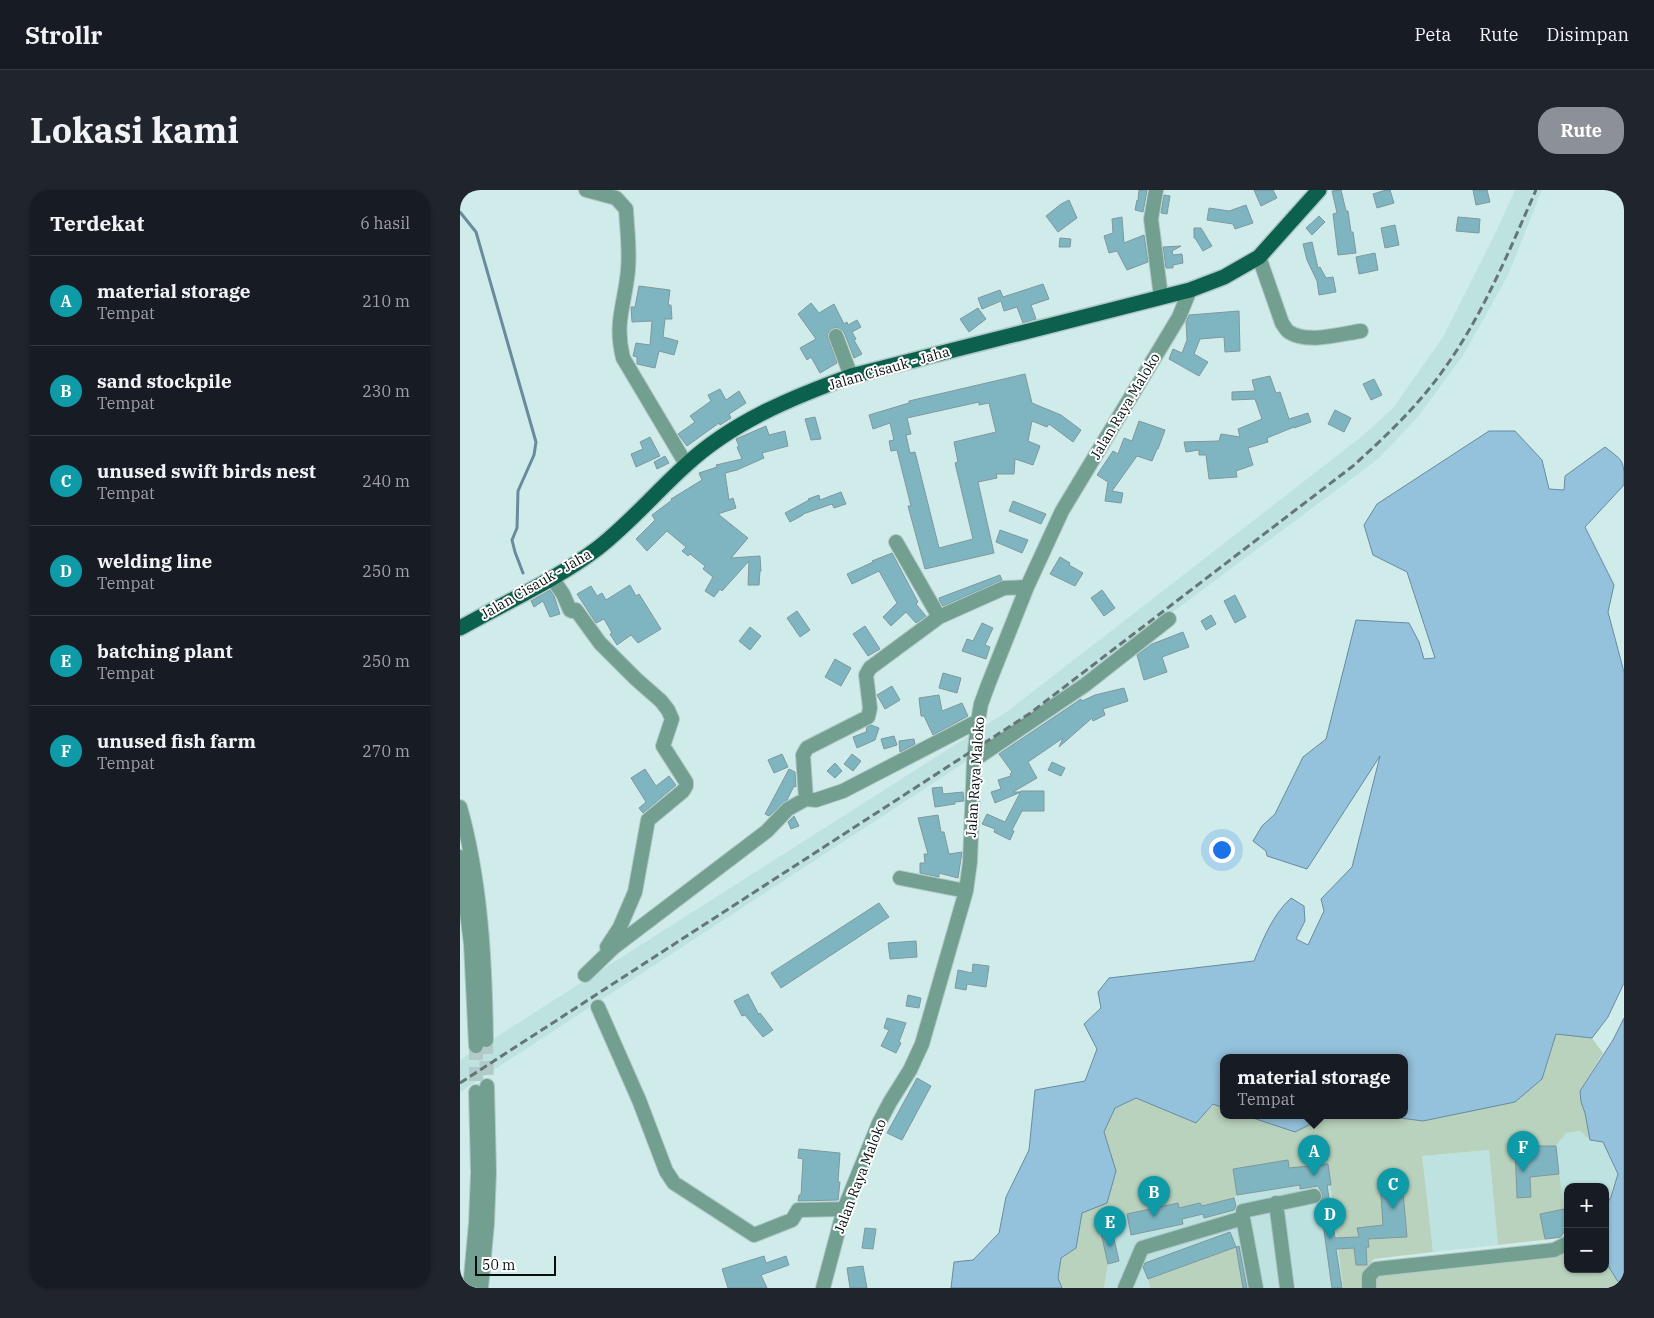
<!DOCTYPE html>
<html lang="id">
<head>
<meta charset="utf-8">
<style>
	body { margin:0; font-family:"IBM Plex Serif",serif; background:#20242c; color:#f1f3f6 }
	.controls { position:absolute; right:15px; bottom:15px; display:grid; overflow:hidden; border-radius:10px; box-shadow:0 1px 4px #0004 }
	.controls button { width:45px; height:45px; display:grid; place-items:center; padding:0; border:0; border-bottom:1px solid #363941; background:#171b24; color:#f1f3f6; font:25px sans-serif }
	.scale { position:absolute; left:15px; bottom:12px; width:81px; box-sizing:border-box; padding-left:5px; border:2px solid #050e0e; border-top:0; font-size:14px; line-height:18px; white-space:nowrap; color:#050e0e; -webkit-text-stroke:4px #fff; paint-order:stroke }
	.you { position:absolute; left:761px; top:659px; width:18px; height:18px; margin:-12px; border:4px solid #fff; border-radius:50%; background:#1a73e8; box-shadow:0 0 0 8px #1a73e833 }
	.badge { display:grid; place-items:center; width:32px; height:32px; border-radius:50%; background:#8c9099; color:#fff; font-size:16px; font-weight:700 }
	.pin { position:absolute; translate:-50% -41px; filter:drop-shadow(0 1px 2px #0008) }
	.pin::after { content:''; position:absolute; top:26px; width:18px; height:15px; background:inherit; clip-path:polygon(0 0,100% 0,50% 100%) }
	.popup { position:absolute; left:760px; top:864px; width:188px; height:65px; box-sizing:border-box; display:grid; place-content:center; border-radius:10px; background:#171b24; filter:drop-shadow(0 1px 4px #0005); font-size:16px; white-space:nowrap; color:#9ea1a6 }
	.popup b { font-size:19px; color:#f1f3f6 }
	.popup::after { content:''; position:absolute; left:50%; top:100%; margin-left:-10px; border:10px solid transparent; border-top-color:#171b24 }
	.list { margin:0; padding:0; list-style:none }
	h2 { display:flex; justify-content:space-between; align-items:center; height:65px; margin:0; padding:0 20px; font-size:21px }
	h2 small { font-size:16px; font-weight:400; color:#9ea1a6 }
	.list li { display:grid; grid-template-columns:32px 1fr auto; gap:15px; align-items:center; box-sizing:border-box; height:90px; padding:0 20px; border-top:1px solid #363941 }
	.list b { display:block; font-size:19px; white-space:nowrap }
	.list p { margin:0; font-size:16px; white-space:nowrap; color:#9ea1a6 }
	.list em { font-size:16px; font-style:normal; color:#9ea1a6 }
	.map { position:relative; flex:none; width:1164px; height:1098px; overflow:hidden; border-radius:20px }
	header { display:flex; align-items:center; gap:30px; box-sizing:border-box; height:70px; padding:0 25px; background:#171b24; border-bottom:1px solid #363941 }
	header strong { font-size:24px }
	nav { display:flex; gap:28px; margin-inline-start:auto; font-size:18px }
	.intro { display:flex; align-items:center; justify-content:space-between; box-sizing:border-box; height:120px; padding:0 30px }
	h1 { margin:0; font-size:35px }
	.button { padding:12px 22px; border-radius:20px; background:#8c9099; color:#fff; font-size:18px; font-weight:700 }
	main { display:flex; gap:30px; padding:0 30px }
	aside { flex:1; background:#171b24; border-radius:20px; box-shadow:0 1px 4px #0004 }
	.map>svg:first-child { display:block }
	.built { fill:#bde2e0 }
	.green { fill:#b8d2bd; fill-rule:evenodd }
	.water { fill:#94c1db; stroke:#698b9e }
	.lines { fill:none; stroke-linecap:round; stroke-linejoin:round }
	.stream { stroke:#698b9e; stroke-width:3 }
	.building { fill:#7eb5c1; stroke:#7f989e; fill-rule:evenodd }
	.minor-tunnel { stroke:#b2cbc9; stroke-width:14; stroke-dasharray:14 7; stroke-linecap:butt }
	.minor-casing { stroke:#b0c8c7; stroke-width:16 }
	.major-casing { stroke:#b0c8c7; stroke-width:18 }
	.minor { stroke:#729f90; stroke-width:14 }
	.major { stroke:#0c614d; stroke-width:15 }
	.rail { stroke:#647675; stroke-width:3; stroke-dasharray:8 4; stroke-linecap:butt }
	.labels { text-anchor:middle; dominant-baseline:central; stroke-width:4; stroke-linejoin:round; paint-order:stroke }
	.street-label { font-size:14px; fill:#050e0e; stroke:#fff }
</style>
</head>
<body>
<header>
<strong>Strollr</strong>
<nav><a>Peta</a><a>Rute</a><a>Disimpan</a></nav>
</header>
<div class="intro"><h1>Lokasi kami</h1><a class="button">Rute</a></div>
<main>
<aside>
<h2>Terdekat<small>6 hasil</small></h2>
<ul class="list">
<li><span class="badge" style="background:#0f9aa8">A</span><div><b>material storage</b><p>Tempat</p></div><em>210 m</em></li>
<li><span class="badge" style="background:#0f9aa8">B</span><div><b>sand stockpile</b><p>Tempat</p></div><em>230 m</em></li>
<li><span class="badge" style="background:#0f9aa8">C</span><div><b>unused swift birds nest</b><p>Tempat</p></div><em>240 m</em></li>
<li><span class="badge" style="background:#0f9aa8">D</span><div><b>welding line</b><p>Tempat</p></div><em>250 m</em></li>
<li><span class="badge" style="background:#0f9aa8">E</span><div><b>batching plant</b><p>Tempat</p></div><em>250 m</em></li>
<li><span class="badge" style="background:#0f9aa8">F</span><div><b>unused fish farm</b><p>Tempat</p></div><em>270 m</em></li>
</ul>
</aside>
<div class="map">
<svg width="1164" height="1098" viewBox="0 0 1164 1098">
	<rect width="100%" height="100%" fill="#d0ecea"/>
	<path class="built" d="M1055,0H1082L1048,85L1004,164L957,228L918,269L556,539L0,902V870L548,521L901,247L933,218L983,147L1035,44Z
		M1120,941L1130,950L1143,952L1159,984L1151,1007L1145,1017V997H1108V1039L1106,1038L1096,956L1106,943Z
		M1029,960L1038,1055L973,1062L961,966Z
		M868,974L883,1098H783L776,1058L688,1089L689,1098H644L648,1074L641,1043L652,1040L667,1024L718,1013L720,1018L740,1013L741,1015L773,979L837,977Z"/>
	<path class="green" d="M1096,844L1132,848L1143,863L1120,901L1121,912L1125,923L1130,950L1120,941L1106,943L1096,956L1106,1038L1100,1048L1038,1055L1029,960L962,966L973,1062L914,1069L902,1083L903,1098H883L868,974L838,977V983L773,979L777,1005L774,1008L742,1016L740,1013L719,1018L718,1013L667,1024L652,1040L641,1043L648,1074L644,1098H602L598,1088L601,1068L616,1058L622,1022L656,981L644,942L655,918L676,908L736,933L754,914L764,918V925H784L835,942L869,925H918L963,931L1082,889ZM1069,956L1071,1007L1057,1008L1055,958Z
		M776,1057L783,1098H690L688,1089Z
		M1108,1059V1079H1145V1071L1162,1098H914L917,1083Z"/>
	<path class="water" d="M1029,241H1055L1082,270L1089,299L1104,300L1105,286L1145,257C1164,272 1164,269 1164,295L1125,337L1154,395L1148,422L1164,482V793L1148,827L1132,848L1096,844L1082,889L1055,912L963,931L918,925H944V867H764V918L753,914L736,933L676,908L655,918L644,942L656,981L647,1013L622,1023L616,1058L601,1068L598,1088L602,1098H491L494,1072L513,1070L539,1043L546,1007L569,960L575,900L625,891L637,859L624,834L641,818L638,802L649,788L794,771C804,747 812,726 831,708L844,716L845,731L836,749L848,755L864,721L861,709L892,677L920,566L847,679L807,666L806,661L793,651L802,636L815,624L843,567L866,549L896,430L949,433L959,452L964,469L975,468L947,382L913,365L904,335L917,314Z
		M1164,828V1098H1162L1145,1071V1017L1151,1007L1158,984L1143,952L1130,950L1125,923L1121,912L1120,901L1153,850Z
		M784,925H869L835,942Z"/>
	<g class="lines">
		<path class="stream" d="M0,22L16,42L76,252L74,265L58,301L57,338L52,350L55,362L63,383"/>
	</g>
	<path class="building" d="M679,0H687L683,22L675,20L677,10L678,11Z
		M794,0H813L817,8L801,16Z
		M881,0L886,21H888L891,42H893L896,63L878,65L873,24L877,23L872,1Z
		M926,0H930L934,13L917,18L913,4Z
		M1013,0H1027L1030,12L1016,15Z
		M704,5L710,6L707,24L701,23Z
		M609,10L617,28L598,42L586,26L601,14Z
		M786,15L793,33L775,39L773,34L747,30L749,18L769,21Z
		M859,26L865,32L852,45L846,38Z
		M662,27L664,53L684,45L688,72L667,80L657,61L649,63L644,46L653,43L652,29Z
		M998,27L1020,29L1019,43L996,41Z
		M935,35L939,55L925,58L921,38Z
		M734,38H741L752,56L743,61L735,48H734Z
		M600,48L611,49L610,57H599Z
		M852,52L858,78L860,77L866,88L873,87L876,102L859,105L857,91L847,70L843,54Z
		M721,56L712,61L713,65L722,64L723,73L713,75V78H706L703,57Z
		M915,63L918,80L899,84L896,67Z
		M583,94L589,109L571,115L576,129L563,133L557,117L544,121L541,111L522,119L518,108L540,100L543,107Z
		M179,96L210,100L208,115H211L212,129H205L203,147L218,151L214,165L199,161L195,178L177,174V167L173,166L176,153L190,155L192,131L172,132L171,117H175Z
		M351,113L359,123L374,114L384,134L387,132L388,135L397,130L401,137L392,142L396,149L394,150L402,164L394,168L384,142L378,138H373L370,140L367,145L377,173L360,183L351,167L347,170L340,158L356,149L338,124Z
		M518,118L526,129L509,142L500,129Z
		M779,121L780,161L765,162L764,147L740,149L734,164L748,172L739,186L709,169L713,159L722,163L727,150L726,132L729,125Z
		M565,184L572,213L601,225L621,240L613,252L589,234L587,237L572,231L568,251L580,256L573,275L555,269L554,284H536L537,288L518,292L534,363L465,379L448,316H451L437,260L431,261L429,251L434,250L430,233L413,239L409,225L449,213V211ZM519,212V215L529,213L536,242L494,252L498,272L495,273L513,349L479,358L455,262L450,263L446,245L451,244L447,228Z
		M810,186L816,203L820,202L829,229L848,223L851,232L834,238V237L807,248L808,252L788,258L793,275L776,281L777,287L749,289L746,265H739V260L726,262L724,252L759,251L761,244L780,247L778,239L802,229L795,209L772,210V202L795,201L792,190Z
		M914,189L922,205L911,210L903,194Z
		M260,199L266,210L279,201L286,213L269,224L271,228L260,235L259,233L227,256L218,244L235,232L230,226L251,211L248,205Z
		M875,220L891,228L884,242L868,234Z
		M355,227L361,249L351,250L345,229Z
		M679,231L705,240L698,259H697L692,271L677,266L652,301L663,303L661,313L645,311L648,292L637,285L653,261L658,264L664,248L672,251Z
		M306,236L309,245L325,241L328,256L302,263L304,268L277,280L265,283L269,310L273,308L276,318L258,324L288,348L271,368L300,366L301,381H300L299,395H288L289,371L262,401L260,399L254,407L245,401L253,387L243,379L245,376L230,364L228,366L222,361L226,357L207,341L187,361L176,349L195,330L192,325L212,310L211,309L242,290L239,283L257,277L256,275L282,269L277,257L279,256L276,249Z
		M190,247L200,266L176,277L171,264L183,259L180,252Z
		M205,266L209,273L197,279L194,272Z
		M381,302L386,314L374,318L372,314L343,324V325L330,332L325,323L349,310L348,309L359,305L360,310Z
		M553,311L586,324L581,334L549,321Z
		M540,340L568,350L562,363L536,352Z
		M432,363L458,412L456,414L466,426L456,433L446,422L431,436L423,427L437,413L419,381L392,394L387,384L413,372L412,371Z
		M600,367L610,373L609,375L623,383L615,396L590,384Z
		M540,385L542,390L483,416L480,412L479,408Z
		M170,395L176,406L179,404L201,439L178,453L171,445L157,455L150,444L152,443L144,429L136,433L117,404L131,396L137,406L142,403L146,410Z
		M90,400L94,406L100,424L90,427L83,411L74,417L71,411Z
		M642,400L655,418L644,426L631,408Z
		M775,405L786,427L775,433L764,411Z
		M337,421L350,440L340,447L327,428Z
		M751,425L756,434L746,440L741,431Z
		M522,433L533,438L525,455L530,457L526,469L502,461L507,449L513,451Z
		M405,436L420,459L408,466L393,444Z
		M290,437L301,446L290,460L279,451Z
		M723,442L729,457L702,467L707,482L684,490L677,465L692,454Z
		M375,469L391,478L381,496L365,487Z
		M483,483L501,488L497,503L479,498Z
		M432,496L440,510L425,519L417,505Z
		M664,498L668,511L643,519L645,525L633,531L632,528L599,557L603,548L568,572L577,588L553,602H561L535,613L531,602L541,599L538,590L551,586L550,584L552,582L539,564L621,509L622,511L635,505Z
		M479,505L482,521L502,513L508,526L473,545L464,526H461L459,508Z
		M411,535L419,538L415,550L397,558L393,547L406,542L407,537Z
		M434,546L437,555L424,559L421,549Z
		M454,549L455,554L440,562L439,551Z
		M322,564L328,577L314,583L308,570Z
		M392,564L401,571L393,581L384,574Z
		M592,572L605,578L601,586L588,580Z
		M375,573L382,581L375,588L367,581Z
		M185,579L196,596L209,586L216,595L183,623L179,618L186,612L171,588Z
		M329,579L335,582L336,597L334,596L327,610L309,626L305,624Z
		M482,597L483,604L503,602L504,611L495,612V614L475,617L472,598Z
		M561,601H584V621H562L552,640L554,641L550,650L534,642L535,639L522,634L527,624L545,632Z
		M478,625L481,642H484L489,664L502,662L498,688L479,683V687L460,683V673H465L464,664H468L458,628Z
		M334,626L339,636L331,639L328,632Z
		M419,713L429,727L321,798L311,783Z
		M456,751L457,767L430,769L428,753Z
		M513,774L529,776L526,797L507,794L506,800L495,798L498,780L512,783Z
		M288,804L299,825L300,823L313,840L303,847L285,825L282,826L274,811Z
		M448,805L461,808L459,818L446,816Z
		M427,828L446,833L439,852L441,853L436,863L421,856L429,840L424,838Z
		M457,888L471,896L442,950L427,943Z
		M1069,956H1096L1099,984L1070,987L1071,1007L1057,1008L1055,958Z
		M339,959L380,963L378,992H380L378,1010L338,1011L339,1005H341L343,969L338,968Z
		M828,970L829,978L868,974L871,995H867L875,1048L899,1047L897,1038L923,1035L920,991L942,990L947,1047L908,1049L909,1057H906L907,1075H896L894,1058L876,1059L882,1098H872L860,1012L863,1005L858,996L840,999V995L777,1005L773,979Z
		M774,1008L776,1016L774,1020L744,1028L743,1024L722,1029L723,1034L671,1045L667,1024L718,1013L719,1018L740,1013L742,1016Z
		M1104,1019L1106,1038L1101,1047L1085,1049L1080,1024Z
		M405,1038L416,1039L413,1059L402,1058Z
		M652,1040L659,1071L648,1074L641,1043Z
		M770,1042L776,1057L688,1089L683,1077L685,1073Z
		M779,1056L787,1098H783L776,1057Z
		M304,1066L306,1073L326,1066L329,1075L301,1085L307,1098H268L262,1079Z
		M403,1076L407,1098H390L387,1078Z"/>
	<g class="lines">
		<path class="minor-tunnel" d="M26,850L27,896
			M16,856V902"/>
		<defs>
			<path id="minor" d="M126,0L156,8L166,19C167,39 170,60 168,80C165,114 154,132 163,168L226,274
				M696,0L691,29L701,107
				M799,67L822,133C824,136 826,140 829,142C847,154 881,144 901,141
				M376,146L391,186
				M436,352L479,427
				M92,388L103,404L110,420L112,421L116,420L140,453L176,489L201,511L208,520L212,529L203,556L226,592V596L223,601L188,630L175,702L160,737L147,757
				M514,570L625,495L709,429
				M346,609L343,565L347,558L408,527L410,518L406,485L410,478L479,427L544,398L567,397
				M0,617C21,692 25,772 26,850
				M0,667L11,754L16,856
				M440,688L506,701
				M125,785L153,758L307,641L328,619L346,609L356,610L383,601L518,531
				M138,817L179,910L206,981L214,993L294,1045L332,1030L338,1020L384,1019
				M816,1013L827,1098
				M783,1028L796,1098
				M10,1098L16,1033L18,982L16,902
				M21,1098L27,1034L29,982L27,896
				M363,1098L384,1019L419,933L430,912L450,880L462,854L506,701L510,672L514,570L518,531L521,514L528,495L567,397L602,321L719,127L730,100
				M665,1098L682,1058L783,1028V1021L854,1006
				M909,1098V1086L916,1079L1094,1060L1108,1053"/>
			<path id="major" d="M0,438C46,412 96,390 138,358C170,333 196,302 226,275C272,232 333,207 391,186L730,100L764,87L799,67L859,0"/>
		</defs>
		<use href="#minor" class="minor-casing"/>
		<use href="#major" class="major-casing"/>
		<use href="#minor" class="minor"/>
		<use href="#major" class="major"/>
		<path class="rail" d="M0,893L569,524L893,276C926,246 958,216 984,179C1023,125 1049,61 1076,0"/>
	</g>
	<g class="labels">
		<g class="street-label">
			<text transform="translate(429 178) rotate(-16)">Jalan Cisauk - Jaha</text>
			<text transform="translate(665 216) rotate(-59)">Jalan Raya Maloko</text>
			<text transform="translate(76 394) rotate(-30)">Jalan Cisauk - Jaha</text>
			<text transform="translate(515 587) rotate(-86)">Jalan Raya Maloko</text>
			<text transform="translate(400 986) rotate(-69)">Jalan Raya Maloko</text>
		</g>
	</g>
</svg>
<div class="controls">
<button>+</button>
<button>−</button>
</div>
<div class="scale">50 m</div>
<div class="you"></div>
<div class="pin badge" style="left:854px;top:986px;background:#0f9aa8">A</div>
<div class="popup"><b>material storage</b>Tempat</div>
<div class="pin badge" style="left:694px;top:1027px;background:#0f9aa8">B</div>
<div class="pin badge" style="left:933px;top:1019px;background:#0f9aa8">C</div>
<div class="pin badge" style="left:870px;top:1049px;background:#0f9aa8">D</div>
<div class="pin badge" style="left:650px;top:1057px;background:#0f9aa8">E</div>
<div class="pin badge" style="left:1063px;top:982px;background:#0f9aa8">F</div>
</div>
</main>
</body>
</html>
